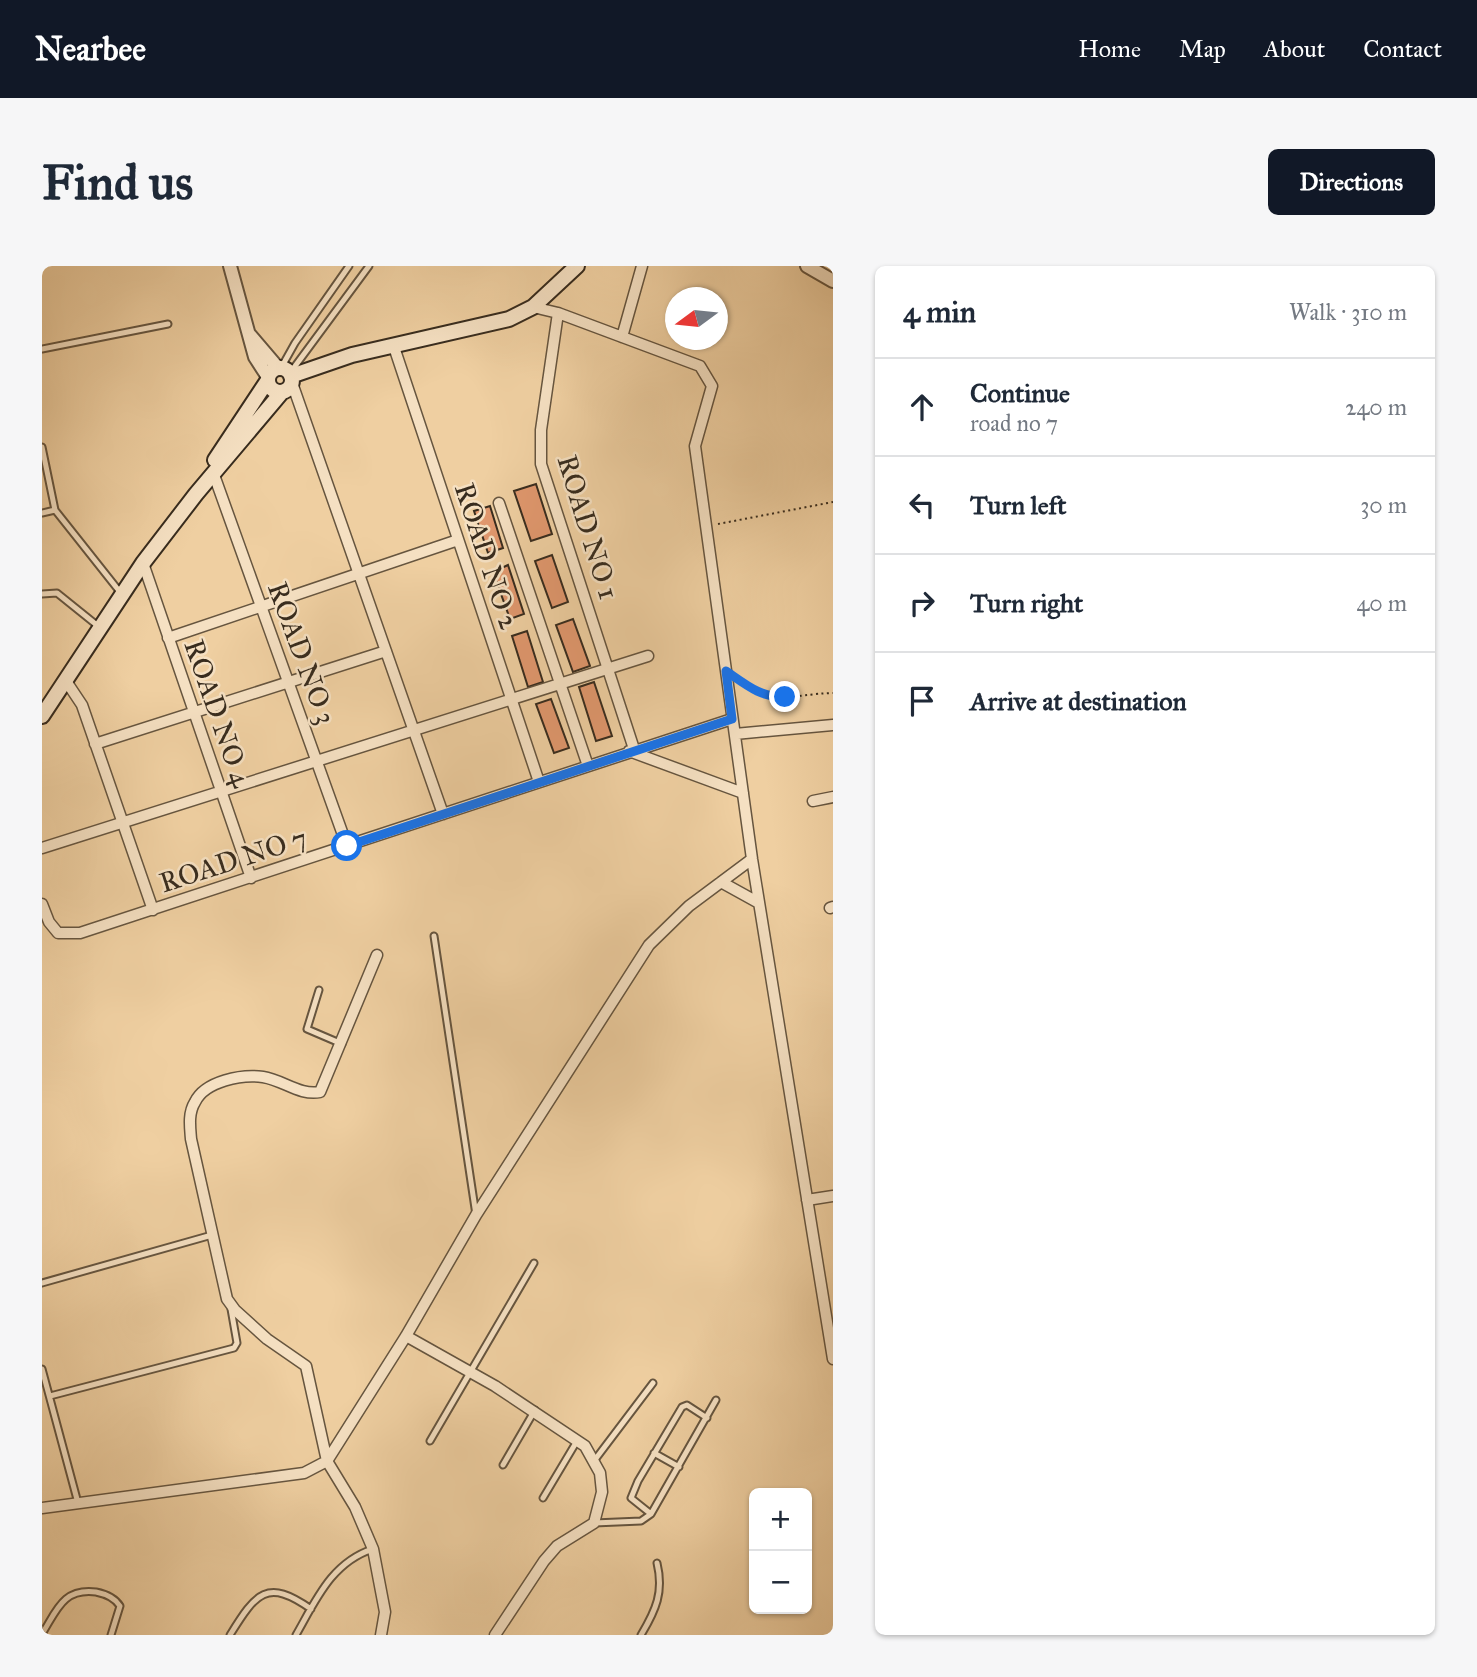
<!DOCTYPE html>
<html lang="en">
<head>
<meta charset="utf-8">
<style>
	body { margin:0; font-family:"IM FELL Great Primer",serif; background:#f6f6f7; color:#1f2937 }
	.controls { position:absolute; right:21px; bottom:21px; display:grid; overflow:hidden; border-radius:10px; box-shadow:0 2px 5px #0004 }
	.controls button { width:63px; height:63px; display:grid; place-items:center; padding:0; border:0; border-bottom:2px solid #e0e1e3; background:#fff; color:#1f2937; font:35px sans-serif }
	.compass { position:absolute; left:623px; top:21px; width:63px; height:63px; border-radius:50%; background:#fff; box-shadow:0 2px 5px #0004; rotate:255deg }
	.stop { position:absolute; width:21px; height:21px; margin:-16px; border:5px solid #1a73e8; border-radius:50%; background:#fff }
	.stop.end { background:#1a73e8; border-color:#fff; box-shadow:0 2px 7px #0008 }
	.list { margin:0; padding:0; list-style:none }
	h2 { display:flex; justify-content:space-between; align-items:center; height:91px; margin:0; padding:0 28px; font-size:30px }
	h2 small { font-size:23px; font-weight:400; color:#747a83 }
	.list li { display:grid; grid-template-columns:46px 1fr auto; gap:21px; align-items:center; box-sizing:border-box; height:98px; padding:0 28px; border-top:2px solid #e0e1e3 }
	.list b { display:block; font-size:26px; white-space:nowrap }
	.list p { margin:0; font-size:23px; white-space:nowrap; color:#747a83 }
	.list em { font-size:23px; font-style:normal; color:#747a83 }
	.icon { flex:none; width:38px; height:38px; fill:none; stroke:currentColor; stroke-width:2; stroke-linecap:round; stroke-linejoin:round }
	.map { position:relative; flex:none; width:791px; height:1369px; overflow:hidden; border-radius:10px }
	header { display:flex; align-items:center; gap:42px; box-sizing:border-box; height:98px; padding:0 35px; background:#111827; color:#fff }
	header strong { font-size:33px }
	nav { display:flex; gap:38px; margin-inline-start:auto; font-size:24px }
	.intro { display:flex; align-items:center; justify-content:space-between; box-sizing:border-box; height:168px; padding:0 42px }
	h1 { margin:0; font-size:49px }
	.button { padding:18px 32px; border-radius:10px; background:#111827; color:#fff; font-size:24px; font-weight:700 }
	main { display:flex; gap:42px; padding:0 42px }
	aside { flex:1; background:#fff; border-radius:10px; box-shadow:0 2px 5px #0004 }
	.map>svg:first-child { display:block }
	.building { fill:#e1986e; stroke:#382c1e; stroke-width:2 }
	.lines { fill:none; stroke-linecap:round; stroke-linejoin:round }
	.service-casing { stroke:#66553f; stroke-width:9 }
	.minor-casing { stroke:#66553f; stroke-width:13 }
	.tertiary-casing { stroke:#66553f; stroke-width:16 }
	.secondary-casing { stroke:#382c1e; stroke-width:18 }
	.path { stroke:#382c1e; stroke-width:2; stroke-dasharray:2 3.5; stroke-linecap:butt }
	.service { stroke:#f5e0c2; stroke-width:5 }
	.minor { stroke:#f5e0c2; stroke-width:10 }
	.tertiary { stroke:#f5e0c2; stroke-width:12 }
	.secondary { stroke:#f5e0c2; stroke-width:14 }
	.route { stroke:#1a73e8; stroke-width:9 }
	.labels { text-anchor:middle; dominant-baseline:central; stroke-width:5; stroke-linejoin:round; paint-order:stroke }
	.street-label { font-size:28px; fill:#382c1e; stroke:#f5e0c2 }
</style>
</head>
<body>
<header>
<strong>Nearbee</strong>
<nav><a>Home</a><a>Map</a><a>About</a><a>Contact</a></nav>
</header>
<div class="intro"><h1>Find us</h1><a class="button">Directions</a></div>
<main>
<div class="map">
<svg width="791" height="1369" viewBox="0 0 791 1369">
	<rect width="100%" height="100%" fill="#efcfa1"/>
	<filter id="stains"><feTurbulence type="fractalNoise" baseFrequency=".00286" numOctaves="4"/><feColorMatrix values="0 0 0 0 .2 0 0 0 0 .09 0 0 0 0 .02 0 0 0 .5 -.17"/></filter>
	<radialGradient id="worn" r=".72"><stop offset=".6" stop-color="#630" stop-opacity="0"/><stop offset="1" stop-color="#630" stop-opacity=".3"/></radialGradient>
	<path class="building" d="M494,218L510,268L489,275L472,225Z
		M448,240L461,282L446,287L432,245Z
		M510,289L526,336L510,342L493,295Z
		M466,299L482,348L468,353L451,306Z
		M531,353L548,400L531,406L514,359Z
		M485,365L501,416L486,421L470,370Z
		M552,416L570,470L554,475L537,421Z
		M509,433L527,482L512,487L494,438Z"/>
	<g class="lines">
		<defs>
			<path id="service" d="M0,83L126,58
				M239,102L253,77L307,0
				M248,107L327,0
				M0,181L13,244L78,326
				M0,247L13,244
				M0,328L15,327L56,360
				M392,670L434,949
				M277,724L265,763L300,778
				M0,1017L170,969
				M0,1103L36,1237
				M8,1130L192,1082L195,1077L189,1043
				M388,1175L492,997
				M612,1187L637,1201
				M552,1195L611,1117
				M461,1199L493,1144
				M501,1232L535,1175
				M609,1248L589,1232L596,1215L640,1141L645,1139L665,1152
				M552,1257L599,1255L609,1248L674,1134
				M0,1368C15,1344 21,1322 54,1326C64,1328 73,1332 78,1340L69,1369
				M188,1369C214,1327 225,1312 269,1343
				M254,1369C274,1334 290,1296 331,1283
				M599,1369C614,1344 622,1326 615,1297"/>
			<path id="minor" d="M491,41L516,47L658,100L670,120L653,180L710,593L791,1093
				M516,47L499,164V198L592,483
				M580,71L600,0
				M351,78L497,516
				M250,117L401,548
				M172,209L305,580
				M457,237L546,500
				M101,297L209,612
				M126,372L416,274
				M24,415L40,439L111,644
				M693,468L791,459
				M53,478L344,385
				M587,485L701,527
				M771,535L791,531
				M0,582L606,390
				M679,616L717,637
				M0,638L7,656L16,667H38L690,453
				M788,642L791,641
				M335,689L278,826C258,830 241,814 221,811C200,808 163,815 153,836C146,847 148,861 149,873L185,1033L193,1044L225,1073L264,1100L285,1195L313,1241L331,1283L343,1346L339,1369
				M765,934L791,930
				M364,1070L453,1120L543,1180L558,1207L560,1226L552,1257L515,1280L502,1295L453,1369
				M0,1242L262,1207L285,1195L364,1070L434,949L607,679L647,640L710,593"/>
			<path id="tertiary" d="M188,0L213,91L226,111
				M765,0L791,15
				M207,68L236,102"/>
			<path id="secondary" d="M226 114a12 12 0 1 1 24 0a12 12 0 1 1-24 0Z
				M249,110L310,89L467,53L491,41L535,0
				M173,194L226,114
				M0,450L101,297L154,228L240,126"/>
		</defs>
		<use href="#service" class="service-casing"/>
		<use href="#minor" class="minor-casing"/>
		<use href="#tertiary" class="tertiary-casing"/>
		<use href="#secondary" class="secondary-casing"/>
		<path class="path" d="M676,258L791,236
			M696,413C734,441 749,428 791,427"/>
		<use href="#service" class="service"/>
		<use href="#minor" class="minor"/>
		<use href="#tertiary" class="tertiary"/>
		<use href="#secondary" class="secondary"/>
	</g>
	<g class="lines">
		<path class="route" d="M305,580L690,453L684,405C703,418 719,432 743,431"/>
	</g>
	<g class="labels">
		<g class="street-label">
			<text transform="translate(546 261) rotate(73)">ROAD NO 1</text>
			<text transform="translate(445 290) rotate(72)">ROAD NO 2</text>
			<text transform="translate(260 387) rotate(70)">ROAD NO 3</text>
			<text transform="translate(176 447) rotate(71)">ROAD NO 4</text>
			<text transform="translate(191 594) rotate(-18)">ROAD NO 7</text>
		</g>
	</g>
	<rect width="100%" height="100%" filter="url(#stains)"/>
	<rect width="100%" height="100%" fill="url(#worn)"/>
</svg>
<div class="controls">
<button>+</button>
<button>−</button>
</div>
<svg class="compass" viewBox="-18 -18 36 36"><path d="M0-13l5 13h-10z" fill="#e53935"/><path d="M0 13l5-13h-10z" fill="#747a83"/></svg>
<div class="stop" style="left:305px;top:580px"></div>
<div class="stop end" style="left:743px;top:431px"></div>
</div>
<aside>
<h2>4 min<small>Walk · 310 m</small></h2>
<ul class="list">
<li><svg class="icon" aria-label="ahead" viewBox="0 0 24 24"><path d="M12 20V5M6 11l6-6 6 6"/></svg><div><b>Continue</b><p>road no 7</p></div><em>240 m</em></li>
<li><svg class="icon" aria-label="left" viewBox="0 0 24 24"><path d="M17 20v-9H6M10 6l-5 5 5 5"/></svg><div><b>Turn left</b></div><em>30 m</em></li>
<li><svg class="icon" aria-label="right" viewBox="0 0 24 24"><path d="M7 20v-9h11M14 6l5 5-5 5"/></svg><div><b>Turn right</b></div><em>40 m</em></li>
<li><svg class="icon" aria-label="arrive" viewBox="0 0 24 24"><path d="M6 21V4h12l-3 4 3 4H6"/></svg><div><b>Arrive at destination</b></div></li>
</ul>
</aside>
</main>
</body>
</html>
